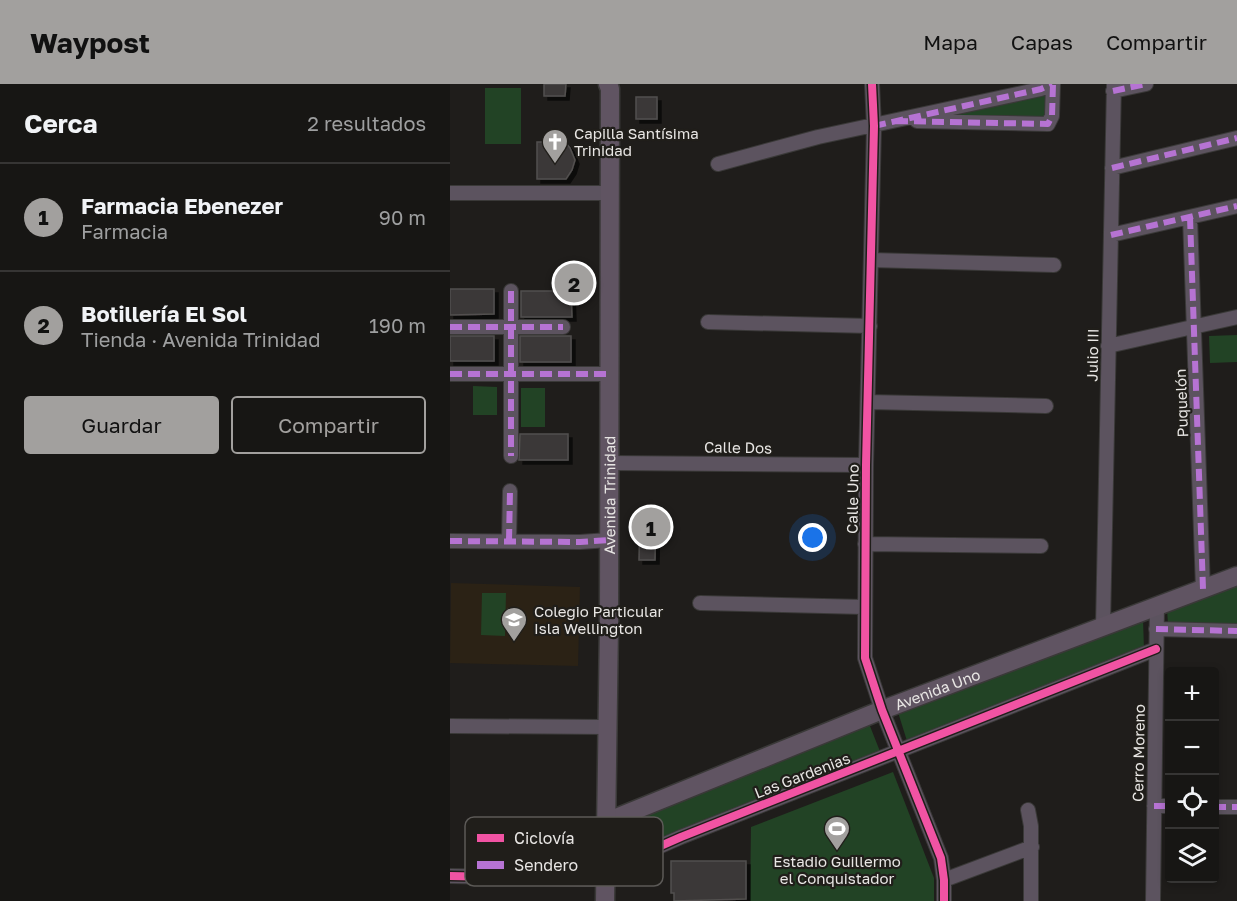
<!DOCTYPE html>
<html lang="es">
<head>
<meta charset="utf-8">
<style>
	body { margin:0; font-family:"Golos Text",sans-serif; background:#242322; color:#f1f3f6 }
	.controls { position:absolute; right:18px; bottom:18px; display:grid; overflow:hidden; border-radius:6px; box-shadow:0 3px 9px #0003 }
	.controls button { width:54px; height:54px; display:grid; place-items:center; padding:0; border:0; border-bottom:2px solid #363534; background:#171614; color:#f1f3f6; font:30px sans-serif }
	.you { position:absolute; left:363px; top:454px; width:21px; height:21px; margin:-15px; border:4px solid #fff; border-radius:50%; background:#1a73e8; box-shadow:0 0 0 9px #1a73e833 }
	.badge { display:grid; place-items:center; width:39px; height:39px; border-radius:50%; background:#a2a09e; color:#111; font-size:20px; font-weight:700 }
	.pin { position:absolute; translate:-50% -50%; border:3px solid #fff; box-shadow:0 2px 6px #0006 }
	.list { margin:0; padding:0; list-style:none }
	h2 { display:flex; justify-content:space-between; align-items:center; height:78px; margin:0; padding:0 24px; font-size:26px }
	h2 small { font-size:20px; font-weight:400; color:#9e9fa0 }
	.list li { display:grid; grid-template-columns:39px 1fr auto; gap:18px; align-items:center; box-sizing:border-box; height:108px; padding:0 24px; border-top:2px solid #363534 }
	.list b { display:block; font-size:22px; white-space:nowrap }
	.list p { margin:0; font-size:20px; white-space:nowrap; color:#9e9fa0 }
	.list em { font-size:20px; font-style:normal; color:#9e9fa0 }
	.actions { display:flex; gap:12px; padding:18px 24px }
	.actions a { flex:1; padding:14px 0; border:2px solid #a2a09e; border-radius:6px; text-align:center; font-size:21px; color:#a2a09e }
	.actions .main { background:#a2a09e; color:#111 }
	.icon { flex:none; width:33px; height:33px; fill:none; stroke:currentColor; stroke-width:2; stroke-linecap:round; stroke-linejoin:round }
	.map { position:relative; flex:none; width:787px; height:817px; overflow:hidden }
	header { display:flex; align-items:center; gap:36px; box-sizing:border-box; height:84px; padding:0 30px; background:#a2a09e; color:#111 }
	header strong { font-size:28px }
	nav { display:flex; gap:33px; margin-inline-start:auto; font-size:21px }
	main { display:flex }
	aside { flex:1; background:#171614 }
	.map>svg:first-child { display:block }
	.industrial { fill:#2b2215 }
	.green { fill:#224325 }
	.building { fill:#3b3938; stroke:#52504f; stroke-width:1.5; filter:url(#shadow) }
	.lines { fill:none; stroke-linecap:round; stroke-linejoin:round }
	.street-casing { stroke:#3a3938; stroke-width:16 }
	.secondary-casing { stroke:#3a3938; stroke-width:21 }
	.street { stroke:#5c535f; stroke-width:14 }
	.secondary { stroke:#605462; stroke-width:18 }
	.quiet { stroke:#b673d3; stroke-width:6; stroke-dasharray:12 6; stroke-linecap:butt }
	.cycleway-casing { stroke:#201e1a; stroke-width:11 }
	.cycleway { stroke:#f153a3; stroke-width:8 }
	.labels { text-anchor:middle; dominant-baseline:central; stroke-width:4.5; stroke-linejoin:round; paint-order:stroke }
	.poi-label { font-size:15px; fill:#e8e6e4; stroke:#201e1a; text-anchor:start }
	.street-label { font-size:15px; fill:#e8e6e4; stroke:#201e1a }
	.key { fill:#201e1a; stroke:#5c5a57; stroke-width:1.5 }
	.key-label { font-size:16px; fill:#e8e6e4 }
</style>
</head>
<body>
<header>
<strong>Waypost</strong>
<nav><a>Mapa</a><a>Capas</a><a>Compartir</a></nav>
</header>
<main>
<aside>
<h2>Cerca<small>2 resultados</small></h2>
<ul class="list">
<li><span class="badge">1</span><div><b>Farmacia Ebenezer</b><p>Farmacia</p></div><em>90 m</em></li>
<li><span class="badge">2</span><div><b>Botillería El Sol</b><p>Tienda · Avenida Trinidad</p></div><em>190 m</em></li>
</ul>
<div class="actions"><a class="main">Guardar</a><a>Compartir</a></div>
</aside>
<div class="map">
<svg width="787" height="817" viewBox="0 0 787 817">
	<defs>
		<filter id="shadow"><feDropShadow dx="4" dy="4" stdDeviation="0" flood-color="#0009"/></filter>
	</defs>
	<rect width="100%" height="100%" fill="#1f1d1b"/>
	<path class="industrial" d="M1,499L130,503L128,582L0,579Z"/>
	<path class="green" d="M35,4H71V60H35Z
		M597,9L594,37L505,36L504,29Z
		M787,251V278L760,279L759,252Z
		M23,302L47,303V331H23Z
		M71,304H95V343H71Z
		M787,501V541L718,540L717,525Z
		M32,509H56L55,552L31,551Z
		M693,535L694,565L457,657L447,625Z
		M418,637L431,670L169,770V739Z
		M443,688L484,794V817H300L301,743Z"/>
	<path class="building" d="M94,0H116L115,12H94Z
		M186,13H207V35H186Z
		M87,58H115L120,64L125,76L122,86L116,95H87Z
		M0,205H44V230L0,231Z
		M71,207H121L122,233H71Z
		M0,252H44V277H0Z
		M70,252H121V278H70Z
		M70,350H118V376H69Z
		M190,429H206L205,476H189Z
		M221,777H296V815L224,817V809H221Z"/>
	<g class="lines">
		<defs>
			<path id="street" d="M422,0L424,42L416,381L415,574L432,626L491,774L494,796V817
				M663,7L696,0
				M467,37L598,40L602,32L603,0
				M268,80L368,53L591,5L602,0
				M662,84L787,54
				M0,109H159
				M740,133L753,505
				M661,151L787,122
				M421,176L604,181
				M61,207V372
				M258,238L420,242
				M0,243H113
				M658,262L787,233
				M0,290H160
				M418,318L596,322
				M159,379L416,381
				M0,457L130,458L159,456
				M59,457L60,407
				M415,460L591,462
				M250,519L414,523
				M653,543L664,0
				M706,545L787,547
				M0,642L157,643
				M704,722H720
				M764,723H787
				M578,726L581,742V817
				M0,792L142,795L155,792L190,771L231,753L706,565
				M494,796L582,763
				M703,817L707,522"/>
			<g id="secondary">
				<path id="s1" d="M156,738L432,626L787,492"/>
				<path id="s2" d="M155,817L159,541L160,5L158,0"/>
			</g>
		</defs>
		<use href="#street" class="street-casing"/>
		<use href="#secondary" class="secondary-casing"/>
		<use href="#street" class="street"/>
		<use href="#secondary" class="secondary"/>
		<path class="quiet" d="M663,7L696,0
			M446,37L598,40L602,32L603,0
			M424,42L591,5L602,0
			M662,84L787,54
			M740,133L753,505
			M661,151L787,122
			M61,207V372
			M0,243H113
			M0,290H160
			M0,457L130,458L159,456
			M59,457L60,407
			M706,545L787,547
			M704,722H720
			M764,723H787"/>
		<defs>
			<path id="cycleway" d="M422,0L424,42L416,381L415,574L432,626L491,774L494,796V817
				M0,792L142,795L155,792L190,771L231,753L706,565"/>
		</defs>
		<use href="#cycleway" class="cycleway-casing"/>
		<use href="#cycleway" class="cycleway"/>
	</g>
	<defs>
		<symbol id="church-pin" viewBox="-11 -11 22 30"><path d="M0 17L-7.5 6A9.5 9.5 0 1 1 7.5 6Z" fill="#a2a09e" stroke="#201e1a"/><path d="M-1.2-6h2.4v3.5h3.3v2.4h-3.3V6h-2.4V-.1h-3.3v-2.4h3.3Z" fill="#fff"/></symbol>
		<symbol id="school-pin" viewBox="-11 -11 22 30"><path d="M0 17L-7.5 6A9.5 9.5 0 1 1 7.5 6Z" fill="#a2a09e" stroke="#201e1a"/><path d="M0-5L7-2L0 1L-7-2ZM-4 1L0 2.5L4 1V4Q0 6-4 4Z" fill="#fff"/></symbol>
		<symbol id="stadium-pin" viewBox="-11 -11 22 30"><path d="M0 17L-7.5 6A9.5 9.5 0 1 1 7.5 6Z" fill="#a2a09e" stroke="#201e1a"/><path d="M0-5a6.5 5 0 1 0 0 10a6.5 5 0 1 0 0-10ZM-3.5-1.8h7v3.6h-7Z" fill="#fff"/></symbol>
	</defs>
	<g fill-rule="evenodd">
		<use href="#church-pin" x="90" y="43" width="30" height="40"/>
		<use href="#school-pin" x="49" y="521" width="30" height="40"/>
		<use href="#stadium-pin" x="372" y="730" width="30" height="40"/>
	</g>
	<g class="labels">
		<g class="poi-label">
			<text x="124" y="49">Capilla Santísima<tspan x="124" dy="17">Trinidad</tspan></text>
			<text x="84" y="527">Colegio Particular<tspan x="84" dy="17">Isla Wellington</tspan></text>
			<text x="387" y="777" text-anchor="middle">Estadio Guillermo<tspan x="387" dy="17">el Conquistador</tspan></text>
		</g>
		<g class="street-label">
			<text transform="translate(642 271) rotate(-89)">Julio III</text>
			<text transform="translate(731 319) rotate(-92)">Puquelón</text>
			<text transform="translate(288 363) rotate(1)">Calle Dos</text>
			<text stroke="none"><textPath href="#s2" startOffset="406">Avenida Trinidad</textPath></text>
			<text transform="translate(402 415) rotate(-89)">Calle Uno</text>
			<text stroke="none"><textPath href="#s1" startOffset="357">Avenida Uno</textPath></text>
			<text transform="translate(688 669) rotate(-89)">Cerro Moreno</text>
			<text transform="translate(352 691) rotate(-21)">Las Gardenias</text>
		</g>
	</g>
	<rect x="15" y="733" width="198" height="69" rx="9" class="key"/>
	<rect x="27" y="750" width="27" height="8" fill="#f153a3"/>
	<rect x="27" y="777" width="27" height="8" fill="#b673d3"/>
	<g class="key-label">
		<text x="64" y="760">Ciclovía</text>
		<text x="64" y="787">Sendero</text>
	</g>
</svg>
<div class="controls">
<button>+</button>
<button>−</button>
<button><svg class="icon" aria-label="locate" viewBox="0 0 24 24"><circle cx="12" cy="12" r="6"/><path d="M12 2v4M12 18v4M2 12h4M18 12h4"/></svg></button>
<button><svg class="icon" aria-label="layers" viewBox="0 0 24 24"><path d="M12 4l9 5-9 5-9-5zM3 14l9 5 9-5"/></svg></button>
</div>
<div class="you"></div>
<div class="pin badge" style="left:201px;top:443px">1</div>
<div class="pin badge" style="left:124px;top:199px">2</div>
</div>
</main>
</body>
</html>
